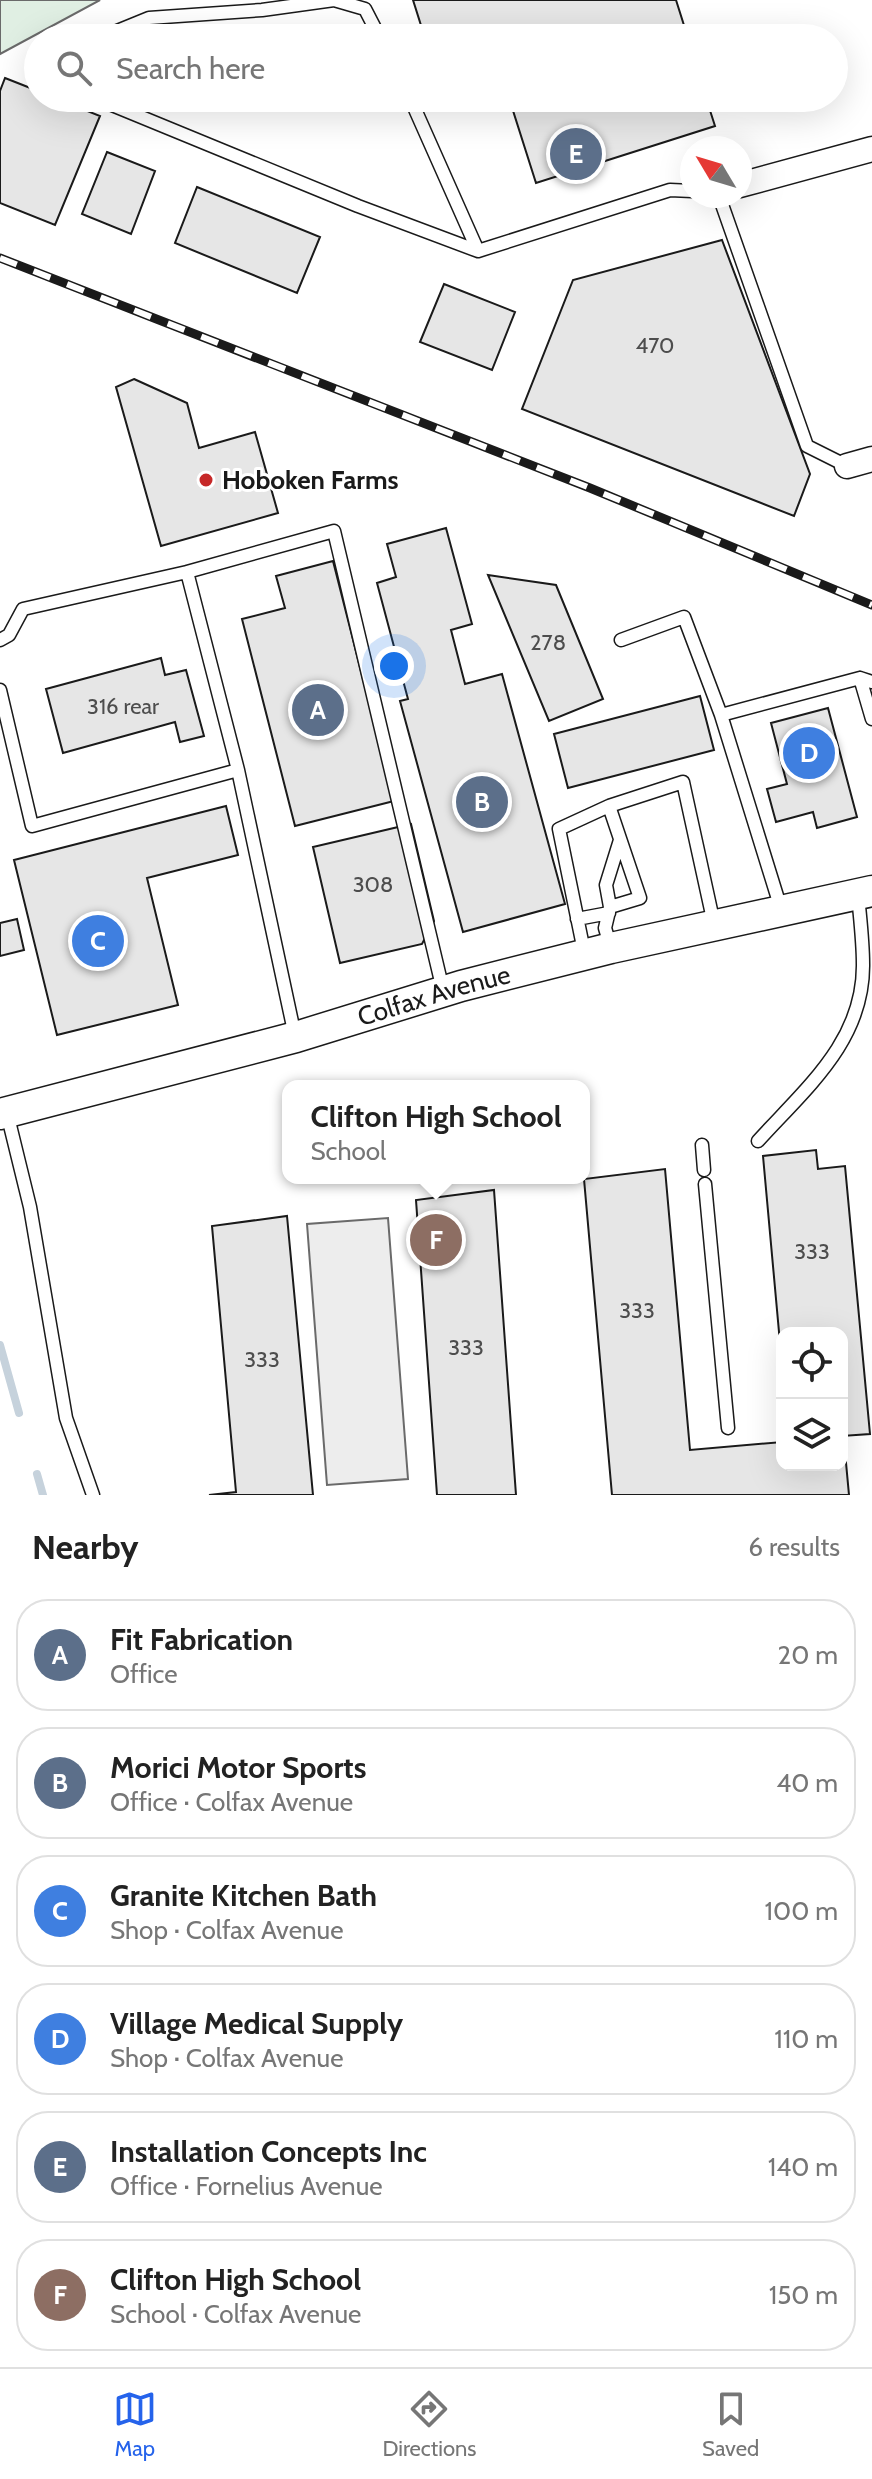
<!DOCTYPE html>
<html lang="en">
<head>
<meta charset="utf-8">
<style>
	body { margin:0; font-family:Cabin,sans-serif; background:#f6f6f6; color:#222 }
	.controls { position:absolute; right:24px; bottom:24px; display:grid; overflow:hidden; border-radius:16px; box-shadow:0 8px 32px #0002 }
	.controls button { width:72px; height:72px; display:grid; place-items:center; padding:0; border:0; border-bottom:2px solid #e0e0e0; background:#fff; color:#222; font:40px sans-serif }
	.compass { position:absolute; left:680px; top:136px; width:72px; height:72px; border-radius:50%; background:#fff; box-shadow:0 8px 32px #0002; rotate:308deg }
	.you { position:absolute; left:394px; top:666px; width:28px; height:28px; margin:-20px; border:6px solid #fff; border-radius:50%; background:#1a73e8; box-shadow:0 0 0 12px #1a73e833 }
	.badge { display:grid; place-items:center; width:52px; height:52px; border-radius:50%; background:#2563eb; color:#fff; font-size:26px; font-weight:700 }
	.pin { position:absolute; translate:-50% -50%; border:4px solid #fff; box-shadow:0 2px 8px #0006 }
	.popup { position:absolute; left:282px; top:1080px; width:308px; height:104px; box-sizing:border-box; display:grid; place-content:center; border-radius:16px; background:#fff; filter:drop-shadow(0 2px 6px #0005); font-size:26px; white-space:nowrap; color:#767676 }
	.popup b { font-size:30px; color:#222 }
	.popup::after { content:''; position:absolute; left:50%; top:100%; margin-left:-16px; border:16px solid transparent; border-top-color:#fff }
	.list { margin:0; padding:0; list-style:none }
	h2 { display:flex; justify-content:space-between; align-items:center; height:104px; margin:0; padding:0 32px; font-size:34px }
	h2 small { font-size:26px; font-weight:400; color:#767676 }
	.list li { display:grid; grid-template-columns:52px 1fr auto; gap:24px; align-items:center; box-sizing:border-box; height:112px; margin:0 16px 16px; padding:0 16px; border:2px solid #e0e0e0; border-radius:32px }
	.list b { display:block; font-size:30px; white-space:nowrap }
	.list p { margin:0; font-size:26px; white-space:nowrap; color:#767676 }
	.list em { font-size:26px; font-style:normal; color:#767676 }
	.icon { flex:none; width:44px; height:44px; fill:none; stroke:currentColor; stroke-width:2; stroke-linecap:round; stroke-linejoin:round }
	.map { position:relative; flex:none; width:872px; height:1495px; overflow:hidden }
	.search { position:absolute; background:#fff; box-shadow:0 8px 32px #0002; left:24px; right:24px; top:24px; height:88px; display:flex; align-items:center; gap:20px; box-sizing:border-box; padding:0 28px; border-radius:44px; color:#767676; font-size:30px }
	.sheet { height:872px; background:#fff }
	nav { display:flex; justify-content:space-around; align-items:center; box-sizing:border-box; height:112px; border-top:2px solid #e0e0e0; background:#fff; font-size:22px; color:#767676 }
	nav a { display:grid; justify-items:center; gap:4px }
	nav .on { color:#2563eb }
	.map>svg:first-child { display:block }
	.green { fill:#e0efe3; stroke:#6a6a6a; stroke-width:2 }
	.parking { fill:#ededed; stroke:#6a6a6a; stroke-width:2 }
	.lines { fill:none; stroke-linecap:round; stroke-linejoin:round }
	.stream { stroke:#c6d2dc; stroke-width:8 }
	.building { fill:#e6e6e6; stroke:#1a1a1a; stroke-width:2 }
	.service-casing { stroke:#1a1a1a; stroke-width:15 }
	.minor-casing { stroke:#1a1a1a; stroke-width:27 }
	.tertiary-casing { stroke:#1a1a1a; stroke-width:33 }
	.service { stroke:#fff; stroke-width:12 }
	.minor { stroke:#fff; stroke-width:24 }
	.tertiary { stroke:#fff; stroke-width:30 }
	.rail-casing { stroke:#1a1a1a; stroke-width:9 }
	.rail { stroke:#fff; stroke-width:6; stroke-dasharray:18; stroke-linecap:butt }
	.poi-dot { fill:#c62828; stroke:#fff; stroke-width:3 }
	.labels { text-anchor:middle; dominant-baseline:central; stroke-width:6; stroke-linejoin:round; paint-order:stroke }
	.number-label { font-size:22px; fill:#4d4d4d }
	.poi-label { font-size:26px; font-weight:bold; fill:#1a1a1a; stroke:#fff; text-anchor:start }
	.street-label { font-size:26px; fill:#1a1a1a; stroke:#fff }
</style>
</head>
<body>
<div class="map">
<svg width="872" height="1495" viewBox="0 0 872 1495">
	<rect width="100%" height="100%" fill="#fff"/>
	<path class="green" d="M0,0H100L0,54Z"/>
	<path class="parking" d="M388,1218L408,1479L327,1485L307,1224Z"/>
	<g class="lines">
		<path class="stream" d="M0,1345L19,1413
			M37,1474L43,1495"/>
	</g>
	<path class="building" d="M413,0H676L688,38H425Z
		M5,78L38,91V98H55L100,116L55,225L0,203V91Z
		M509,98H706L715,126L536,183Z
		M107,152L155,171L131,234L82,214Z
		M197,187L320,237L297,293L175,243Z
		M722,240L810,474L794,516L522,409L573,280Z
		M444,284L515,312L492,370L420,342Z
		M134,379L187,403L199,448L255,432L278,513L161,546L116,387Z
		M446,528L472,624L451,630L465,684L502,674L565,904L463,932L400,701L408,699L377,583L396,577L387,544Z
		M333,561L394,801L295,826L242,619L285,608L276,576Z
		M488,575L556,585L603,699L549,721Z
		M161,658L165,675L186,670L204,736L180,742L175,722L63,753L46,689Z
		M700,696L714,750L568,788L554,734Z
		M828,708L857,817L817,828L813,812L776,822L767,789L787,784L771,723Z
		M226,806L238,855L147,878L178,1005L57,1035L14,860Z
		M411,824L434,921L422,944L340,963L313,847Z
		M17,919L24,950L0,956V923Z
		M816,1150L818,1169L845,1166L870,1434L842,1436V1333H782V1365L763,1156Z
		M665,1169L690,1450L782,1442V1465H842V1452H845L849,1495H612L584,1179Z
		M494,1190L516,1495H437L416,1200Z
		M287,1216L313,1495H209L236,1492L212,1226Z"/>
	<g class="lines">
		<defs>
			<path id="service" d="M100,38L149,18L262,10L334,0L365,9L380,38
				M95,98L358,206L478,251L670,190L692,191
				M410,98L478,251
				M719,196L807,446L847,466
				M187,572L334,531L443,990
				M0,640L9,635L23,609L187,572L238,770L295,1036
				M621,640L684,617L721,715
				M872,682L860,678L872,719
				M0,690L32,826L238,770
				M610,907L640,898L609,806L683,782L714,924
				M782,912L721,715L860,678
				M577,919L609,913
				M611,948L605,928L610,907L606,885L620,840
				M585,956L559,829L609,806
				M7,1113L30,1207L66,1418L93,1495
				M758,1141C806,1088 864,1041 863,964C863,941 860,918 858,895
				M702,1145L704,1170
				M705,1184L728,1428"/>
			<path id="minor" d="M740,185L872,149
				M847,466L872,459"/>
			<g id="tertiary">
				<path id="s1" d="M0,1114L296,1037L461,986L611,948L872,891"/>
			</g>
		</defs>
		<use href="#service" class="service-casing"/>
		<use href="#minor" class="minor-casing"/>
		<use href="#tertiary" class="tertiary-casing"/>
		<use href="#service" class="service"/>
		<use href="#minor" class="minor"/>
		<use href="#tertiary" class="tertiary"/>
		<defs>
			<path id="rail" d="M0,258L590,488L872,605"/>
		</defs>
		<use href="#rail" class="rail-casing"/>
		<use href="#rail" class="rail"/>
	</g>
	<circle class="poi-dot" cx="206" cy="480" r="8"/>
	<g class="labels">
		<g class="number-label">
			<text x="655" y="345">470</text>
			<text x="548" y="642">278</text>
			<text x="123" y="706">316 rear</text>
			<text x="373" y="884">308</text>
			<text x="812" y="1251">333</text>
			<text x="637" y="1310">333</text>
			<text x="466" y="1347">333</text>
			<text x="262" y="1359">333</text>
		</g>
		<g class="poi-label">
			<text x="222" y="480">Hoboken Farms</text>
		</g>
		<g class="street-label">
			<text stroke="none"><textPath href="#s1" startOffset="450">Colfax Avenue</textPath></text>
		</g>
	</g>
</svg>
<div class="controls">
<button><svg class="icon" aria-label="locate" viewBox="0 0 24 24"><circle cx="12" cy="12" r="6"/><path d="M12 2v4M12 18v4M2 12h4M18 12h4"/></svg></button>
<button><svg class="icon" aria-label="layers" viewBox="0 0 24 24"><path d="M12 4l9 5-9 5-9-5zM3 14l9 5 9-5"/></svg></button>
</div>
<svg class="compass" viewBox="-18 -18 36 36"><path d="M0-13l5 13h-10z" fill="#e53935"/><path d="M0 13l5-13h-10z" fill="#767676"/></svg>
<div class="you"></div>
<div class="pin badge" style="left:318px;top:710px;background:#5c6f8a">A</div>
<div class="pin badge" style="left:482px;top:802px;background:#5c6f8a">B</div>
<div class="pin badge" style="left:98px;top:941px;background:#3f7fe0">C</div>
<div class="pin badge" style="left:809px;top:753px;background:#3f7fe0">D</div>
<div class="pin badge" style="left:576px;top:154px;background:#5c6f8a">E</div>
<div class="pin badge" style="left:436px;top:1240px;background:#8d6e63">F</div>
<div class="popup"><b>Clifton High School</b>School</div>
<div class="search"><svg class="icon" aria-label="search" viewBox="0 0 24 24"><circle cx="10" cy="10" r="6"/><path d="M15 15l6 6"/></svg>Search here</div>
</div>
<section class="sheet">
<h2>Nearby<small>6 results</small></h2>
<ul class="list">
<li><span class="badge" style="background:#5c6f8a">A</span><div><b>Fit Fabrication</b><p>Office</p></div><em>20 m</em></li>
<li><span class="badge" style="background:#5c6f8a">B</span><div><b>Morici Motor Sports</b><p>Office · Colfax Avenue</p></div><em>40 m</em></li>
<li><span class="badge" style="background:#3f7fe0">C</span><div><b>Granite Kitchen Bath</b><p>Shop · Colfax Avenue</p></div><em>100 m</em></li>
<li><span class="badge" style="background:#3f7fe0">D</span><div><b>Village Medical Supply</b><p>Shop · Colfax Avenue</p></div><em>110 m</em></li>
<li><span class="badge" style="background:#5c6f8a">E</span><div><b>Installation Concepts Inc</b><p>Office · Fornelius Avenue</p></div><em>140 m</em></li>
<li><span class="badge" style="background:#8d6e63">F</span><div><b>Clifton High School</b><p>School · Colfax Avenue</p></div><em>150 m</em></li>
</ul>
</section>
<nav>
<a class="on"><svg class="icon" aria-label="map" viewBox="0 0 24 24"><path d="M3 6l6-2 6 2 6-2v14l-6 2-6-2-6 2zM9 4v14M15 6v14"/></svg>Map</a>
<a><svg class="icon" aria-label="directions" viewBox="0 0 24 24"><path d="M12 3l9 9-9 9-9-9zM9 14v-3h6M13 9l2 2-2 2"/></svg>Directions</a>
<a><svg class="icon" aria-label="saved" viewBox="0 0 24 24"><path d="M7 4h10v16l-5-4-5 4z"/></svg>Saved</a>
</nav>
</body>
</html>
